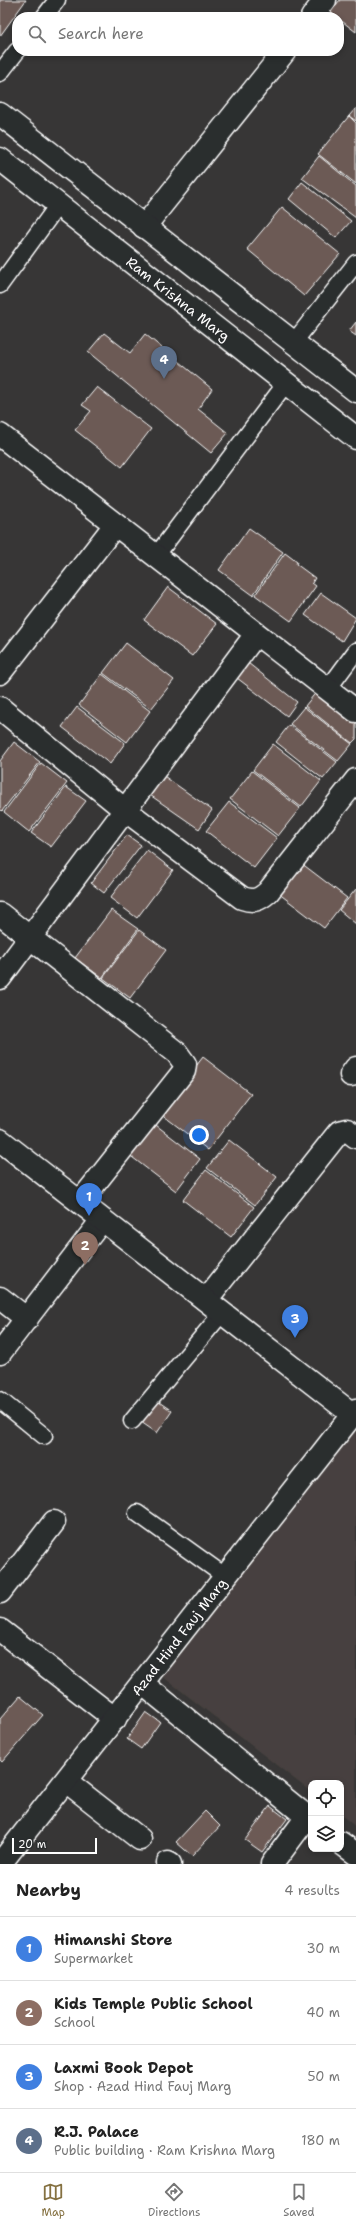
<!DOCTYPE html>
<html lang="en">
<head>
<meta charset="utf-8">
<style>
	body { margin:0; font-family:"Shantell Sans",sans-serif; background:#f2f2f2; color:#222 }
	.controls { position:absolute; right:12px; bottom:12px; display:grid; overflow:hidden; border-radius:8px; box-shadow:0 2px 6px #0003 }
	.controls button { width:36px; height:36px; display:grid; place-items:center; padding:0; border:0; border-bottom:1px solid #e0e0e0; background:#fff; color:#222; font:20px sans-serif }
	.scale { position:absolute; left:12px; bottom:10px; width:85px; box-sizing:border-box; padding-left:4px; border:2px solid #fff; border-top:0; font-size:11px; line-height:14px; white-space:nowrap; color:#fff; -webkit-text-stroke:3px #2a2d2e; paint-order:stroke }
	.you { position:absolute; left:199px; top:1135px; width:14px; height:14px; margin:-10px; border:3px solid #fff; border-radius:50%; background:#1a73e8; box-shadow:0 0 0 6px #1a73e833 }
	.badge { display:grid; place-items:center; width:26px; height:26px; border-radius:50%; background:#857141; color:#fff; font-size:13px; font-weight:700 }
	.pin { position:absolute; translate:-50% -33px; filter:drop-shadow(0 1px 2px #0008) }
	.pin::after { content:''; position:absolute; top:21px; width:14px; height:12px; background:inherit; clip-path:polygon(0 0,100% 0,50% 100%) }
	.list { margin:0; padding:0; list-style:none }
	h2 { display:flex; justify-content:space-between; align-items:center; height:52px; margin:0; padding:0 16px; font-size:17px }
	h2 small { font-size:13px; font-weight:400; color:#767676 }
	.list li { display:grid; grid-template-columns:26px 1fr auto; gap:12px; align-items:center; box-sizing:border-box; height:64px; padding:0 16px; border-top:1px solid #e0e0e0 }
	.list b { display:block; font-size:15px; white-space:nowrap }
	.list p { margin:0; font-size:13px; white-space:nowrap; color:#767676 }
	.list em { font-size:13px; font-style:normal; color:#767676 }
	.icon { flex:none; width:22px; height:22px; fill:none; stroke:currentColor; stroke-width:2; stroke-linecap:round; stroke-linejoin:round }
	.map { position:relative; flex:none; width:356px; height:1864px; overflow:hidden }
	.search { position:absolute; background:#fff; box-shadow:0 2px 6px #0003; left:12px; right:12px; top:12px; height:44px; display:flex; align-items:center; gap:10px; box-sizing:border-box; padding:0 14px; border-radius:16px; color:#767676; font-size:15px }
	.sheet { height:308px; background:#fff }
	nav { display:flex; justify-content:space-around; align-items:center; box-sizing:border-box; height:56px; border-top:1px solid #e0e0e0; background:#fff; font-size:11px; color:#767676 }
	nav a { display:grid; justify-items:center; gap:2px }
	nav .on { color:#857141 }
	.map>svg:first-child { display:block }
	.built { fill:#47413f }
	.building { fill:#6c5a55; stroke:#fff }
	.lines { fill:none; stroke-linecap:round; stroke-linejoin:round }
	.lane-casing { stroke:#fff; stroke-width:19 }
	.street-casing { stroke:#fff; stroke-width:25 }
	.secondary-casing { stroke:#fff; stroke-width:25 }
	.lane { stroke:#2a2d2e; stroke-width:16 }
	.street { stroke:#2a2d2e; stroke-width:22 }
	.secondary { stroke:#2a2d2e; stroke-width:22 }
	.labels { text-anchor:middle; dominant-baseline:central; stroke-width:4; stroke-linejoin:round; paint-order:stroke }
	.street-label { font-size:14px; fill:#fff; stroke:#2a2d2e }
</style>
</head>
<body>
<div class="map">
<svg width="356" height="1864" viewBox="0 0 356 1864">
	<rect width="100%" height="100%" fill="#373636"/>
	<filter id="ink" filterUnits="userSpaceOnUse"><feTurbulence type="fractalNoise" baseFrequency=".025" numOctaves="2"/><feDisplacementMap in="SourceGraphic" scale="8" xChannelSelector="R" yChannelSelector="G"/><feConvolveMatrix kernelMatrix="1 2 1 2 8 2 1 2 1" color-interpolation-filters="sRGB"/></filter>
	<g filter="url(#ink)">
		<path class="built" d="M356,1428V1827L341,1815V1783H311V1792L162,1676Z"/>
		<path class="building" d="M0,0H26L0,36Z
			M340,0H356V32L330,12Z
			M356,108V121L349,116Z
			M349,116L356,123V184L318,154Z
			M319,156L356,186V218L302,178Z
			M302,182L351,221L336,238L289,199Z
			M282,207L340,254L304,296L247,249Z
			M356,322V336L349,331Z
			M104,333L130,353L145,334L212,389L198,409L228,433L211,453L88,352Z
			M97,387L151,429L122,467L75,430L91,411L82,405Z
			M249,528L283,552L253,595L219,570Z
			M285,553L297,562L296,564L315,578L312,583L316,586L291,621L255,595Z
			M168,587L217,624L192,656L144,620Z
			M321,593L356,618L342,641L305,615Z
			M126,643L174,680L151,709L103,673Z
			M248,663L297,702L287,716L237,678Z
			M102,674L150,711L127,742L79,705Z
			M317,691L356,721V739L352,743L305,706Z
			M77,707L125,743L110,764L62,727Z
			M304,707L352,744L338,761L290,724Z
			M289,725L337,762L323,779L276,742Z
			M14,742L40,762L2,811L0,809V761Z
			M273,744L321,781L301,807L253,770Z
			M41,763L67,783L29,832L4,812Z
			M252,771L300,808L278,836L230,799Z
			M161,774L212,810L199,829L147,793Z
			M66,787L86,801L51,847L31,833Z
			M229,802L277,838L254,868L206,831Z
			M127,835L141,845L104,893L91,883Z
			M147,850L173,870L137,918L110,898Z
			M301,863L347,898L324,928L278,893Z
			M356,889V924L339,910Z
			M111,910L138,929L102,978L75,958Z
			M139,930L166,950L130,998L103,978Z
			M203,1057L251,1094L208,1150L160,1113Z
			M152,1122L200,1159L176,1191L128,1154Z
			M229,1140L277,1177L255,1205L207,1168Z
			M206,1170L254,1207L231,1237L183,1200Z
			M156,1400L172,1411L157,1433L141,1422Z
			M20,1696L43,1715L2,1762L0,1760V1719Z
			M146,1712L160,1722L141,1749L127,1739Z
			M270,1806L287,1819L262,1852L245,1840Z
			M205,1811L220,1826L192,1856L176,1842Z"/>
		<g class="lines">
			<defs>
				<path id="lane" d="M44,17L57,0
					M0,73L17,51
					M0,285L58,205
					M294,342L356,263
					M156,556L286,383
					M328,689L356,651
					M0,1400L44,1436
					M132,1421L222,1313
					M137,1513L226,1577"/>
				<path id="street" d="M312,17L325,0
					M144,227L285,51
					M0,435L356,711
					M0,673L115,525
					M0,708L125,810L242,898C254,902 259,900 268,892L356,780
					M0,914L177,1053L185,1064L184,1071L80,1202
					M0,978L256,634
					M351,1075L356,1068
					M0,1298L27,1319
					M206,1300L335,1137L339,1132L347,1130L356,1137
					M0,1353L102,1220
					M0,1592L54,1522
					M0,1630L115,1719
					M143,1684L311,1820
					M66,1781L140,1839
					M341,1843L356,1854
					M168,1863L170,1864
					M272,1864L307,1817"/>
				<path id="secondary" d="M0,114L356,391
					M0,159L356,438
					M0,1140L352,1414
					M0,1864L356,1410"/>
			</defs>
			<use href="#lane" class="lane-casing"/>
			<use href="#street" class="street-casing"/>
			<use href="#secondary" class="secondary-casing"/>
			<use href="#lane" class="lane"/>
			<use href="#street" class="street"/>
			<use href="#secondary" class="secondary"/>
		</g>
	</g>
	<g class="labels">
		<g class="street-label">
			<text transform="translate(178 299) rotate(38)">Ram Krishna Marg</text>
			<text transform="translate(179 1637) rotate(-52)">Azad Hind Fauj Marg</text>
		</g>
	</g>
</svg>
<div class="controls">
<button><svg class="icon" aria-label="locate" viewBox="0 0 24 24"><circle cx="12" cy="12" r="6"/><path d="M12 2v4M12 18v4M2 12h4M18 12h4"/></svg></button>
<button><svg class="icon" aria-label="layers" viewBox="0 0 24 24"><path d="M12 4l9 5-9 5-9-5zM3 14l9 5 9-5"/></svg></button>
</div>
<div class="scale">20 m</div>
<div class="you"></div>
<div class="pin badge" style="left:89px;top:1216px;background:#3f7fe0">1</div>
<div class="pin badge" style="left:85px;top:1265px;background:#8d6e63">2</div>
<div class="pin badge" style="left:295px;top:1338px;background:#3f7fe0">3</div>
<div class="pin badge" style="left:164px;top:379px;background:#5c6f8a">4</div>
<div class="search"><svg class="icon" aria-label="search" viewBox="0 0 24 24"><circle cx="10" cy="10" r="6"/><path d="M15 15l6 6"/></svg>Search here</div>
</div>
<section class="sheet">
<h2>Nearby<small>4 results</small></h2>
<ul class="list">
<li><span class="badge" style="background:#3f7fe0">1</span><div><b>Himanshi Store</b><p>Supermarket</p></div><em>30 m</em></li>
<li><span class="badge" style="background:#8d6e63">2</span><div><b>Kids Temple Public School</b><p>School</p></div><em>40 m</em></li>
<li><span class="badge" style="background:#3f7fe0">3</span><div><b>Laxmi Book Depot</b><p>Shop · Azad Hind Fauj Marg</p></div><em>50 m</em></li>
<li><span class="badge" style="background:#5c6f8a">4</span><div><b>R.J. Palace</b><p>Public building · Ram Krishna Marg</p></div><em>180 m</em></li>
</ul>
</section>
<nav>
<a class="on"><svg class="icon" aria-label="map" viewBox="0 0 24 24"><path d="M3 6l6-2 6 2 6-2v14l-6 2-6-2-6 2zM9 4v14M15 6v14"/></svg>Map</a>
<a><svg class="icon" aria-label="directions" viewBox="0 0 24 24"><path d="M12 3l9 9-9 9-9-9zM9 14v-3h6M13 9l2 2-2 2"/></svg>Directions</a>
<a><svg class="icon" aria-label="saved" viewBox="0 0 24 24"><path d="M7 4h10v16l-5-4-5 4z"/></svg>Saved</a>
</nav>
</body>
</html>
